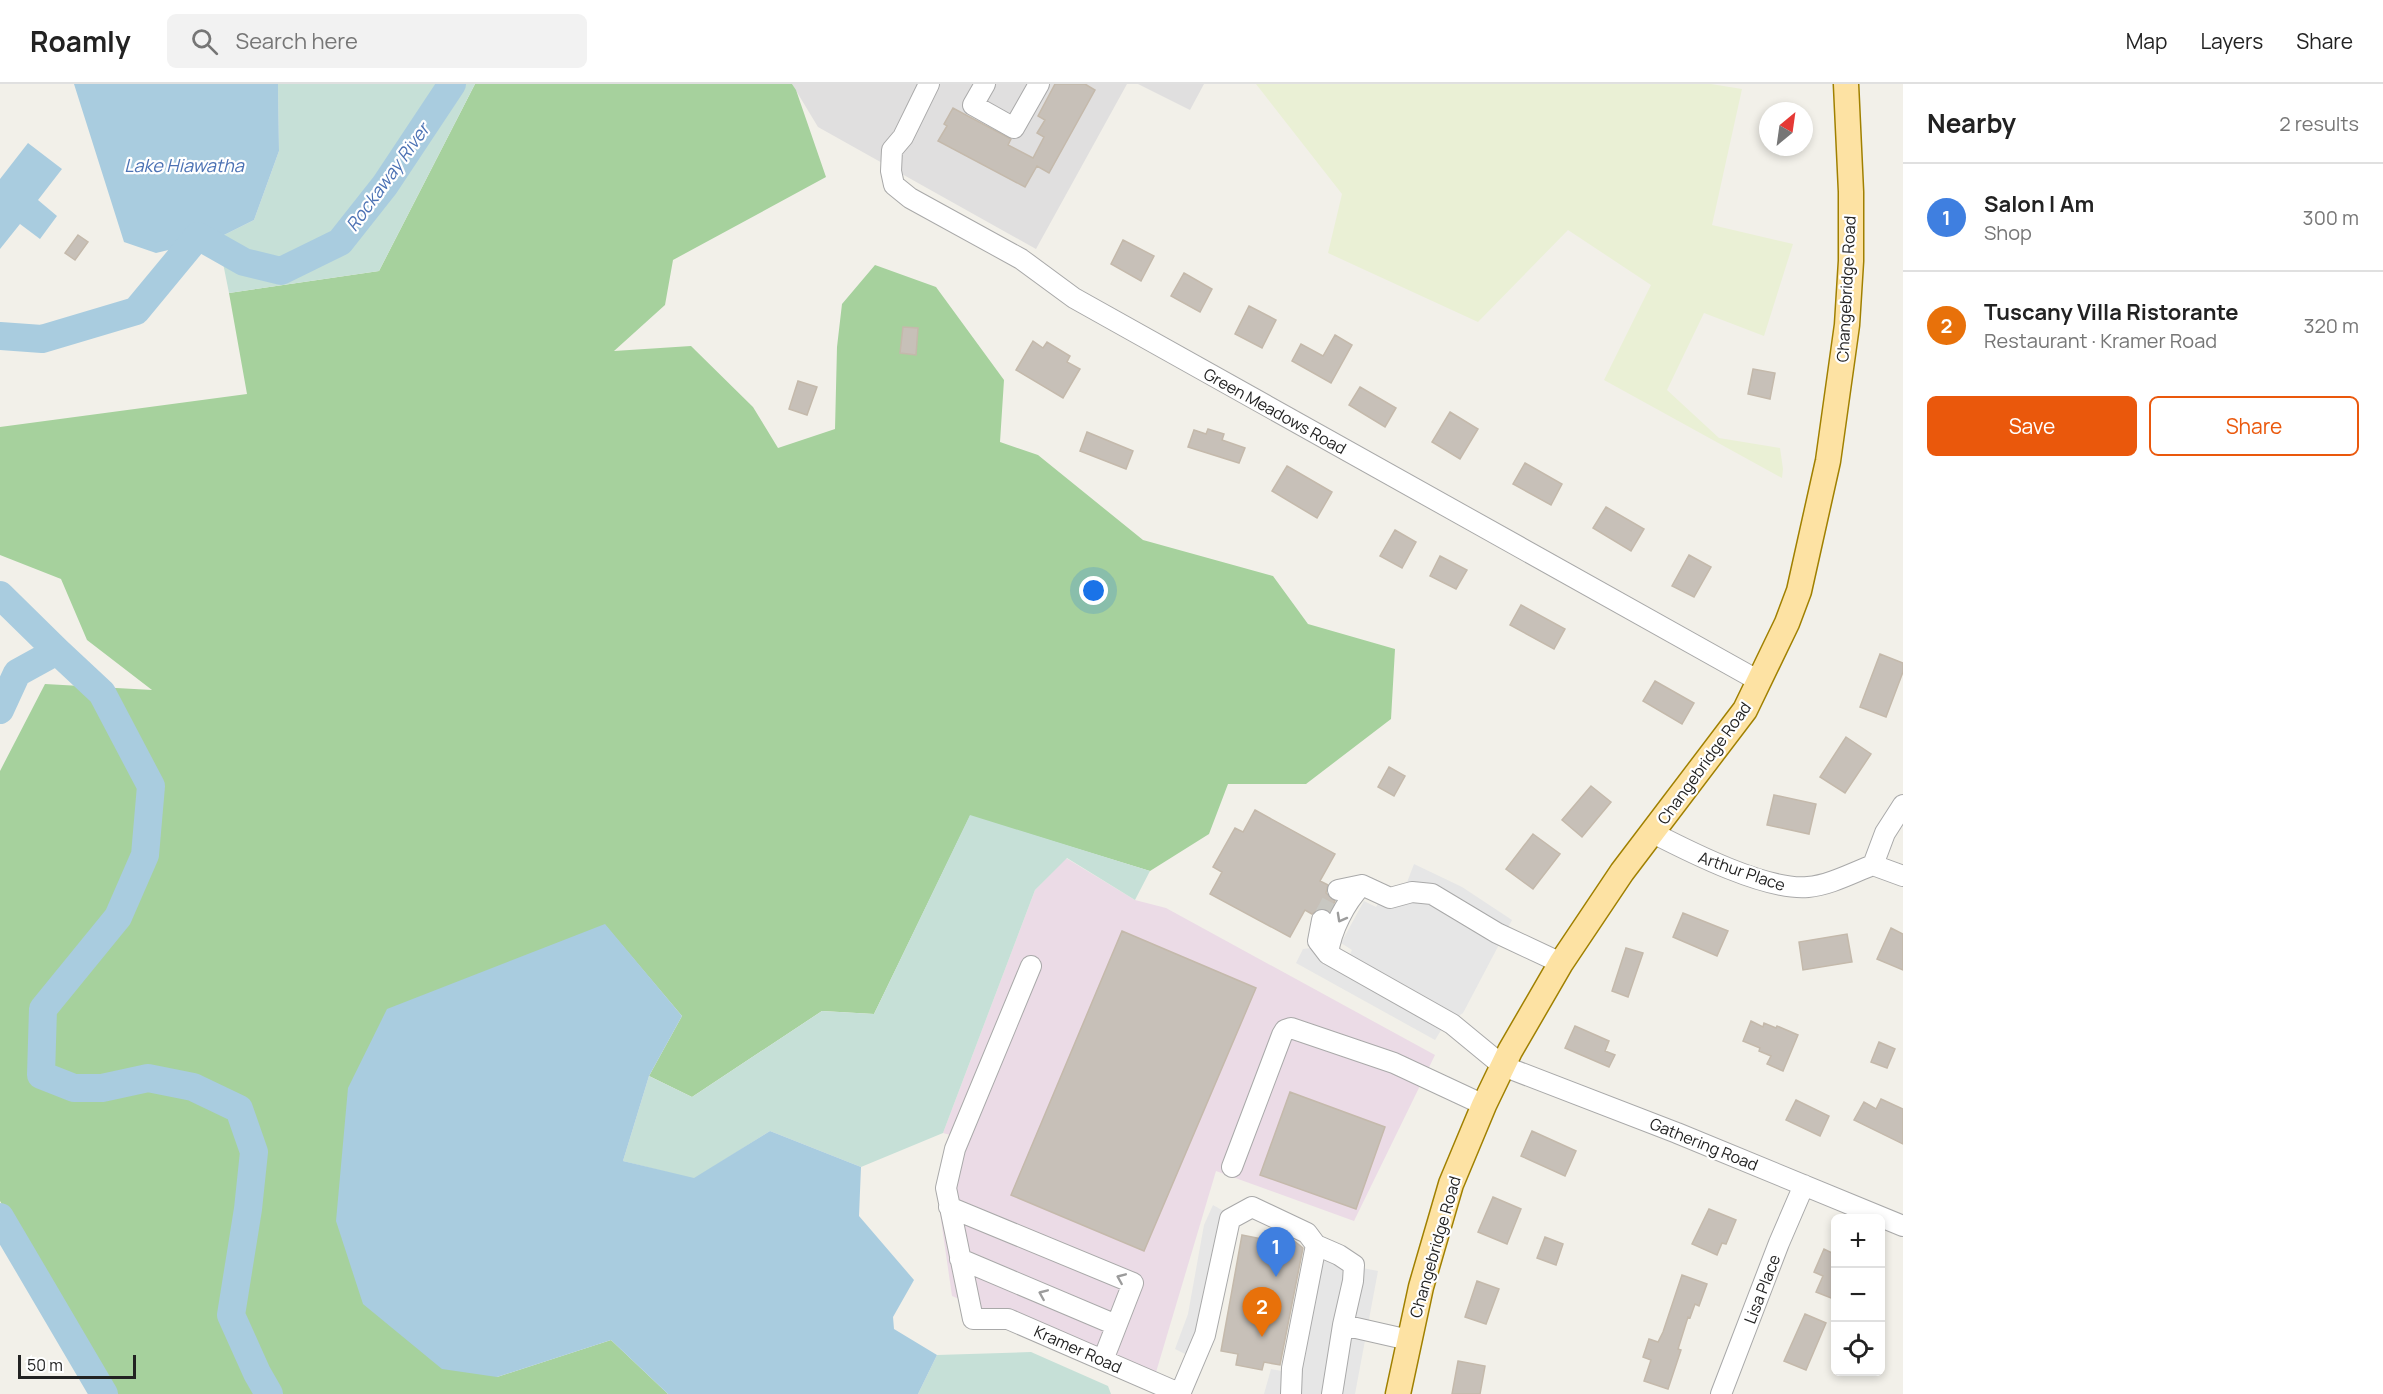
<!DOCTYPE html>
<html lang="en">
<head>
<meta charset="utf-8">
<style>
	body { margin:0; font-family:Manrope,sans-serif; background:#f2f2f2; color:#222 }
	.controls { position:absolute; right:18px; bottom:18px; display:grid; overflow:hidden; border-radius:9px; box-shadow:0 3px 9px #0003 }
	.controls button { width:54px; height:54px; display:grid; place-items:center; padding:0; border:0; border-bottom:2px solid #e0e0e0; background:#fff; color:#222; font:30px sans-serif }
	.compass { position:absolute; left:1759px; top:18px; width:54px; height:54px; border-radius:50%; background:#fff; box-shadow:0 3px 9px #0003; rotate:29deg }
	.scale { position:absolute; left:18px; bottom:15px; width:118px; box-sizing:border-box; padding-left:6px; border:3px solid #222; border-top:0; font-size:16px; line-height:21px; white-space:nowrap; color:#222; -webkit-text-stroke:4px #fff; paint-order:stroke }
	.you { position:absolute; left:1094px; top:507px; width:21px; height:21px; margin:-15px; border:4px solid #fff; border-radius:50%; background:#1a73e8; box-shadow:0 0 0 9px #1a73e833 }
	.badge { display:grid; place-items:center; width:39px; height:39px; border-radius:50%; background:#ea580c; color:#fff; font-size:20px; font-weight:700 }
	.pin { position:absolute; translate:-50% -50px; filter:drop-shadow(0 2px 3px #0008) }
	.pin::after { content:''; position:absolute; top:32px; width:21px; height:18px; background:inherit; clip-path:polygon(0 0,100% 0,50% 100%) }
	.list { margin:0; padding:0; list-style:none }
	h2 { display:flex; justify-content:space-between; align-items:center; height:78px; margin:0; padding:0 24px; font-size:26px }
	h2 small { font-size:20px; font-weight:400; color:#767676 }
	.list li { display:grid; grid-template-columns:39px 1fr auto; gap:18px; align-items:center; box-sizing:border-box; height:108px; padding:0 24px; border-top:2px solid #e0e0e0 }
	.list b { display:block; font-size:22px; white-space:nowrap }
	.list p { margin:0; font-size:20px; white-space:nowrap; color:#767676 }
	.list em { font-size:20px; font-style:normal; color:#767676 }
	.actions { display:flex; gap:12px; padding:18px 24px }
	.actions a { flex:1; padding:14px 0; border:2px solid #ea580c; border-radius:9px; text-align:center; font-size:21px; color:#ea580c }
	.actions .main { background:#ea580c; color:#fff }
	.icon { flex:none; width:33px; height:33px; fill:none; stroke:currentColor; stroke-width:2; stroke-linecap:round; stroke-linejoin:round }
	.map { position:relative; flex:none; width:1903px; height:1310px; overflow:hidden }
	header { display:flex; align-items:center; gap:36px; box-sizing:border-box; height:84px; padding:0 30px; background:#fff; border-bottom:2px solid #e0e0e0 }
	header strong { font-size:28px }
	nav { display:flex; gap:33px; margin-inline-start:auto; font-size:21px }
	.search { width:420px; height:54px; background:#f2f2f2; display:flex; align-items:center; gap:15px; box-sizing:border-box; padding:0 21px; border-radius:9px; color:#767676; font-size:22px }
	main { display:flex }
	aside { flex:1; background:#fff }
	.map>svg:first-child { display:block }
	.residential { fill:#e0dfdf }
	.industrial { fill:#ebdbe6 }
	.farmland { fill:#eaf0d5 }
	.forest { fill:#a6d19d }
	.wetland { fill:#c6e0d7 }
	.parking { fill:#e6e6e6 }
	.water { fill:#a9ccdf }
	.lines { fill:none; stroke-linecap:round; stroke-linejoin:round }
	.river { stroke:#a9ccdf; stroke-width:28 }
	.building { fill:#c7c0b8; stroke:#c4b9ab; stroke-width:1.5 }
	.minor-tunnel { stroke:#c8c7c1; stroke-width:20; stroke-dasharray:20 10; stroke-linecap:butt }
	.minor-casing { stroke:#a9a9a9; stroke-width:22 }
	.major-casing { stroke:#a08000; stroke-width:27 }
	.minor { stroke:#fff; stroke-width:20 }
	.major { stroke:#fde2a3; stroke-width:24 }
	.oneway { stroke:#9c9c9c }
	.labels { text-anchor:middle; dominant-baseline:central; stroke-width:4.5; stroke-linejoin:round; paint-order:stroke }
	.street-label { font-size:16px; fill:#222; stroke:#fff }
	.water-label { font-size:18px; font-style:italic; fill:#4c72b4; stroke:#fff }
</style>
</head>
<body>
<header>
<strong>Roamly</strong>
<div class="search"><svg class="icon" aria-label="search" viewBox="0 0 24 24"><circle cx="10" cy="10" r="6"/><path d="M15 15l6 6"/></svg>Search here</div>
<nav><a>Map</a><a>Layers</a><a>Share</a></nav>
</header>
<main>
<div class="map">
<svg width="1903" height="1310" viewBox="0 0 1903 1310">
	<rect width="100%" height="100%" fill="#f2f0e9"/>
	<path class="residential" d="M792,0H1127L1036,165L818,43Z
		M1138,0H1204L1190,26Z"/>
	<path class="industrial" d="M1066,774L1135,816L1166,824L1435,971L1354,1137L1216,1087L1154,1295L952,1212L937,1108L961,1054L943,1049L1035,806Z"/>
	<path class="farmland" d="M1256,0H1711L1742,5L1712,141L1793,160L1764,252L1704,229L1667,306L1719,354L1780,364L1783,385L1782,394L1604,296L1651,201L1568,146L1478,238L1328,169L1342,110Z"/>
	<path class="forest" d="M475,0H792L796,6L826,93L673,176L665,221L614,267L691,262L753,323L778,364L835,345L837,263L842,220L875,181L936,203L1004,296L1000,358L1038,371L1143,456L1273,492L1308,540L1395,565L1391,635L1306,700H1228L1209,750L1150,787L970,732L874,930L822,927L692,1013L649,992L682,932L605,841L497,1293L611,1256L668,1310H114L0,1117V687L45,600L152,606L87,556L61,495L0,471V343L247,310L229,209L379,187Z"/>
	<path class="wetland" d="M278,0H475L379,187L229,209L218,154L254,136L279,67Z
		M970,731L1150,787L1135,816L1067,774L1035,806L943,1049L861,1083L770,1047L694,1095L623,1077L649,992L692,1013L822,927L874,930Z
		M1031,1268L1108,1302L1111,1310H918L937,1271Z"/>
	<path class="parking" d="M1414,780L1462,803L1512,836L1463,929L1443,943L1435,956L1296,879L1303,865L1335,861L1350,870L1352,866L1341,859L1364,817L1376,823L1388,805L1406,801Z
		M1213,1121L1234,1133L1195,1275L1175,1265L1188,1230L1204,1141Z
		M1305,1173L1378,1187L1355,1310H1264L1271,1285L1287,1288Z"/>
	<path class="water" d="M74,0H278L279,67L254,136L218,154L156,169L124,158Z
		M28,59L62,85L38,116L57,132L40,155L20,140L0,165V95Z
		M605,840L682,932L649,992L623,1077L694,1094L770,1047L861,1083L859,1132L914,1196L893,1233L894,1245L937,1271L918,1310H668L611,1256L497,1293L442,1285L363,1220L336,1137L348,1004L387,925Z"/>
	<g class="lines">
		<path class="river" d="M0,252L42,255L136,227L198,152L244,178L281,187L340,158L385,101L452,0
			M0,511L57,567L17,589L0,626
			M57,567L102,609L151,702L145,771L118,833L43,925L41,991L74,1004H102L148,994L193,1003L239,1025L254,1068L248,1125L231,1231L257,1289L269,1310
			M0,1133L104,1310"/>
	</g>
	<path class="building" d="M1055,0H1085L1095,6L1049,89L1037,82L1025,103L938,57L947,42L944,40L953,24L1011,55L1008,61L1033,74L1044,53L1037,49L1045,36L1038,32Z
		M78,151L88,158L75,176L65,169Z
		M1123,156L1154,172L1141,197L1111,180Z
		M1184,189L1212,205L1200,228L1171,212Z
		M1249,222L1276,236L1262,264L1235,250Z
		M903,243L918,244L916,271L900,269Z
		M1335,251L1352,261L1331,299L1292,277L1301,260L1323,272Z
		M1033,257L1043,264L1047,258L1070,272L1067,278L1080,285L1063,314L1016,286Z
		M1753,285L1775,289L1770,315L1748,310Z
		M798,297L817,303L807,331L789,325Z
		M1360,303L1396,324L1385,343L1349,321Z
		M1450,328L1478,345L1460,375L1432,358Z
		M1208,345L1224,350L1222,356L1245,364L1239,379L1188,363L1194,346L1206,350Z
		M1087,348L1133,367L1126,385L1080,367Z
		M1525,379L1562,400L1551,421L1513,400Z
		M1287,382L1332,408L1317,434L1272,407Z
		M1606,423L1644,445L1631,467L1593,444Z
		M1395,446L1416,458L1402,484L1380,472Z
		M1689,471L1711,483L1694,513L1672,502Z
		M1440,472L1467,486L1456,505L1430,492Z
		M1521,521L1565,545L1554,565L1510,541Z
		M1880,570L1903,579V588L1886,633L1860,623Z
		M1655,597L1694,619L1682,640L1643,617Z
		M1846,653L1871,670L1845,709L1820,693Z
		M1389,683L1405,692L1394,712L1378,703Z
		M1591,702L1611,718L1582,753L1562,736Z
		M1774,711L1816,720L1809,750L1767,741Z
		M1255,726L1335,770L1320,797L1328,801L1326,809L1335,817L1330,827L1319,825L1312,830L1305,826L1290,853L1210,810L1222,788L1213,783L1235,744L1243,748Z
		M1533,750L1560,770L1533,805L1506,785Z
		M1683,829L1728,847L1717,872L1673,853Z
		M1891,844L1903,850V886L1877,875Z
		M1122,847L1256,904L1144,1167L1011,1111Z
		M1847,850L1852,878L1803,886L1799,858Z
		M1626,864L1643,869L1628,913L1612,907Z
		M1751,937L1763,943L1764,939L1776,944L1777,942L1798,951L1783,987L1767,980L1771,972L1759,967L1760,964L1743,957Z
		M1575,942L1609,957L1605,967L1615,971L1609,983L1565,964Z
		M1879,958L1895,965L1887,984L1871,978Z
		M1290,1008L1385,1043L1356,1125L1260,1091Z
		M1881,1015L1903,1025V1060L1854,1036L1864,1018L1876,1025Z
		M1796,1016L1829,1032L1820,1052L1786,1036Z
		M1532,1047L1576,1067L1565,1092L1521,1072Z
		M1493,1113L1521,1125L1507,1160L1478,1148Z
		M1709,1125L1736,1136L1726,1160L1722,1159L1717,1171L1692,1160Z
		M1242,1151L1292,1161L1293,1156L1303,1164L1280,1281L1264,1278L1262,1286L1236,1281L1238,1270L1221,1267Z
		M1545,1153L1563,1160L1556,1181L1537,1174Z
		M1835,1162H1836V1216L1816,1208L1823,1192L1814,1188L1824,1165L1832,1169Z
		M1682,1191L1707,1200L1699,1222L1695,1220L1690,1234L1688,1233L1678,1265L1681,1266L1668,1305L1644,1297L1651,1276L1643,1273L1649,1255L1658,1258L1663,1248Z
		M1477,1197L1499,1205L1486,1240L1465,1233Z
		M1805,1230L1826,1239L1806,1286L1784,1277Z
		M1458,1277L1485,1282L1480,1310H1452Z"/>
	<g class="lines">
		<path class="minor-tunnel" d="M1322,836L1338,806"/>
		<defs>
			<path id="minor" d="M929,0L903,53L892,66L891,87L894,101L910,114L1021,175L1074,214L1759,597
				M985,0L973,21L1014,44L1039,0
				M1653,749C1690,768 1767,807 1808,803C1830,801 1852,789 1873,781L1885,749L1903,721
				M1873,781L1903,792
				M1338,806L1362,801L1390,814L1412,808L1432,810L1497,849L1561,879
				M1322,836L1318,857L1328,870L1452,940L1503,982L1677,1049L1903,1142
				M1328,870C1331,846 1345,819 1362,801
				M1031,882L955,1065L946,1104L973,1235H1008L1181,1310
				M1232,1083L1282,951L1285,946L1291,944L1394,979L1484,1021
				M949,1123L1133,1199L1103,1276
				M1316,1161L1339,1171L1354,1181L1353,1197L1343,1241
				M960,1175L1116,1241
				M1180,1310L1205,1251L1230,1135L1252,1123L1307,1149L1316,1161L1292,1284L1291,1310
				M1332,1310L1343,1241L1409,1256
				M1721,1310L1779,1159L1804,1101"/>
			<path id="major" d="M1398,1310L1421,1203L1451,1100L1484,1021L1510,967L1561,879L1622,788L1745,626L1787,539L1799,507L1828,377L1847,241L1851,177V108L1846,0"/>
		</defs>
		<use href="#minor" class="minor-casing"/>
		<use href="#major" class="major-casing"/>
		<use href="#minor" class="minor"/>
		<use href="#major" class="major"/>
	</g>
	<defs><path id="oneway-chevron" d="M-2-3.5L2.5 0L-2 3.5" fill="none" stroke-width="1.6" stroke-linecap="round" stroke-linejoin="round" transform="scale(1.5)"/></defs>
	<g class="oneway">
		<use href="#oneway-chevron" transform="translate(1341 834) rotate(119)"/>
		<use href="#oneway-chevron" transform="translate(1121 1194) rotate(-157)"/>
		<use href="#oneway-chevron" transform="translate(1043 1210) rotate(-157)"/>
	</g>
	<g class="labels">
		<g class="street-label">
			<text transform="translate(1846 205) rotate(-87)">Changebridge Road</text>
			<text transform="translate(1275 327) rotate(29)">Green Meadows Road</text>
			<text transform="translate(1704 679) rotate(-54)">Changebridge Road</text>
			<text transform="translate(1742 787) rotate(19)">Arthur Place</text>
			<text transform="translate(1704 1060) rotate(22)">Gathering Road</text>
			<text transform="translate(1435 1163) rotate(-74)">Changebridge Road</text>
			<text transform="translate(1762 1205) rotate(-69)">Lisa Place</text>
			<text transform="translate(1078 1265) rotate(24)">Kramer Road</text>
		</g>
		<g class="water-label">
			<text x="184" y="81">Lake Hiawatha</text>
			<text transform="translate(387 93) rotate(-54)">Rockaway River</text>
		</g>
	</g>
</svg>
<div class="controls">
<button>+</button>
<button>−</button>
<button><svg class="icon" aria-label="locate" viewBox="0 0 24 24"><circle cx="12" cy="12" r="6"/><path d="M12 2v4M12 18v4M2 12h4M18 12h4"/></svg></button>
</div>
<svg class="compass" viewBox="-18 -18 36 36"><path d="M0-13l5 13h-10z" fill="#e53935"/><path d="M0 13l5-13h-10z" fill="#767676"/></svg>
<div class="scale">50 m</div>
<div class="you"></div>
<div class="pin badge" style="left:1276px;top:1193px;background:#3f7fe0">1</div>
<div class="pin badge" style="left:1262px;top:1253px;background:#e8710a">2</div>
</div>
<aside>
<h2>Nearby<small>2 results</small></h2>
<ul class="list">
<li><span class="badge" style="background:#3f7fe0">1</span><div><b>Salon I Am</b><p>Shop</p></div><em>300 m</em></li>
<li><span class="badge" style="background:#e8710a">2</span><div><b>Tuscany Villa Ristorante</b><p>Restaurant · Kramer Road</p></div><em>320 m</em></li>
</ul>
<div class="actions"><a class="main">Save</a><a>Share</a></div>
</aside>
</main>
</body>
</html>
